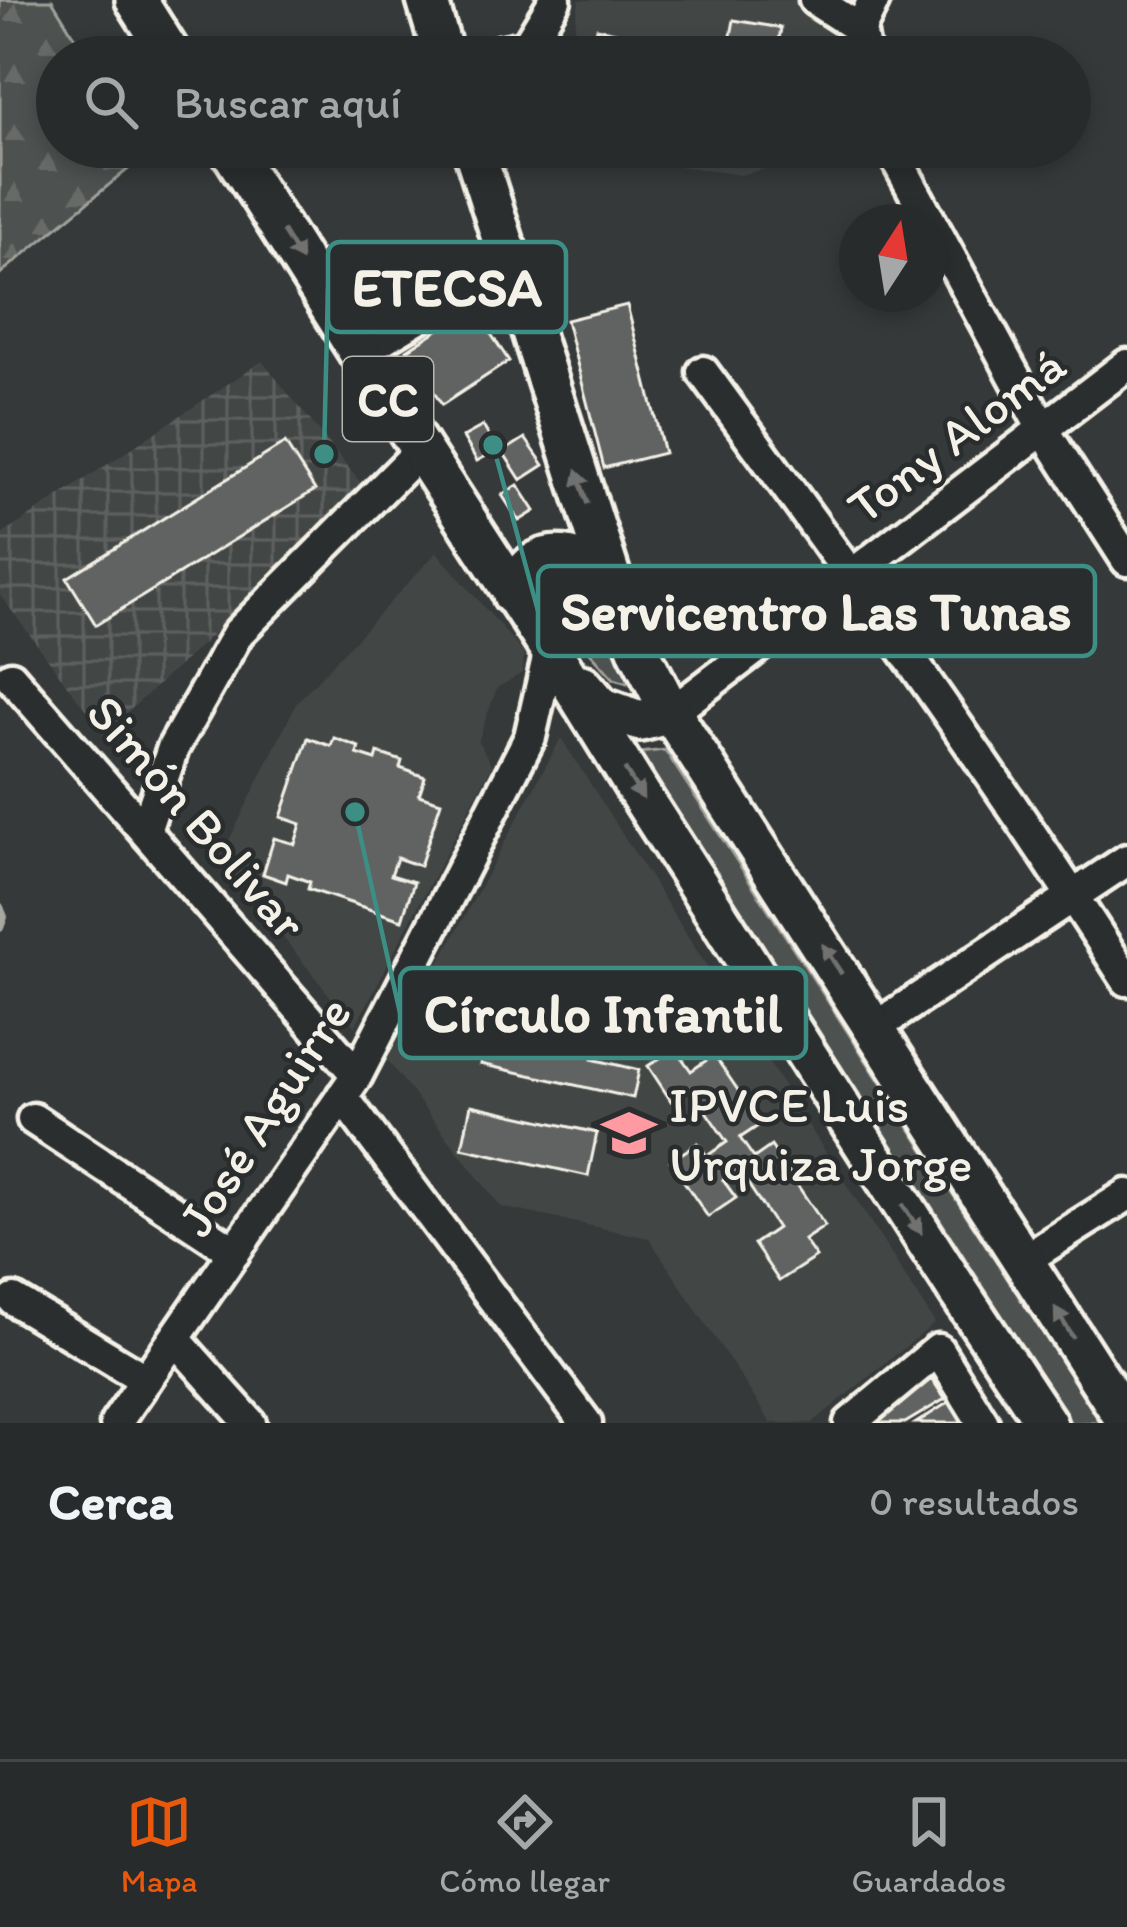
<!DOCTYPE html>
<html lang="es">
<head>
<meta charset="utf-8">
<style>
	body { margin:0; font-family:Itim,sans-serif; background:#303333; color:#f1f3f6 }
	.compass { position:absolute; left:839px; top:204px; width:108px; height:108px; border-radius:50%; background:#282b2b; box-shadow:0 6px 18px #0003; rotate:12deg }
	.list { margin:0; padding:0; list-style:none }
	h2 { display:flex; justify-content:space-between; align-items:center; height:156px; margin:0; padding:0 48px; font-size:51px }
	h2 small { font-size:39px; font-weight:400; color:#a5a7a9 }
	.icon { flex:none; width:66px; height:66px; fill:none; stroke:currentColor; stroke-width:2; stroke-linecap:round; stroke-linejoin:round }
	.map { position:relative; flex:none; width:1127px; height:1423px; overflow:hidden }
	.search { position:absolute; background:#282b2b; box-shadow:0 6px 18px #0003; left:36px; right:36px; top:36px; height:132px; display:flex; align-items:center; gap:30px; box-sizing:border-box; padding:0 42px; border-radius:66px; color:#a5a7a9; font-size:45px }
	.sheet { height:336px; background:#282b2b }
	nav { display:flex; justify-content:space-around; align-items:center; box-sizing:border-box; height:168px; border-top:3px solid #444747; background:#282b2b; font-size:33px; color:#a5a7a9 }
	nav a { display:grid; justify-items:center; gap:6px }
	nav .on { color:#ea580c }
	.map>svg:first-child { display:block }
	.built { fill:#434645 }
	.industrial { fill:url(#industrial-grid) }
	.grass { fill:#4e514f; stroke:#a1a19c; stroke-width:3 }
	.forest { fill:url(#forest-firs); stroke:#a1a19c; stroke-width:3 }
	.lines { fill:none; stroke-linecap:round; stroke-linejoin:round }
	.stream { stroke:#a8a7a1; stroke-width:8 }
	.building { fill:#616362; stroke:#f4f1e8; stroke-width:3 }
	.minor-casing { stroke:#f4f1e8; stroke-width:39 }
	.major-casing { stroke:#f4f1e8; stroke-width:48 }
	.minor { stroke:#2a2d2e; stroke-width:30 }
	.major { stroke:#2a2d2e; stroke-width:39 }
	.oneway { fill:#71726f }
	.labels { text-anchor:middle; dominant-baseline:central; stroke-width:9; stroke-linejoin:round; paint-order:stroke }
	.shield { fill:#2a2d2e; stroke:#b7b6b0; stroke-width:3 }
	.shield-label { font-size:48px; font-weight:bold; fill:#f4f1e8 }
	.street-label { font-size:51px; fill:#f4f1e8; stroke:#2a2d2e }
	.poi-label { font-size:51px; fill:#f4f1e8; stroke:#2a2d2e; text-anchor:start }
	.leader { fill:none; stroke:#3d8f86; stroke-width:4.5 }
	.callout-dot { fill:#3d8f86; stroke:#2a2d2e; stroke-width:4.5 }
	.callout { fill:#2a2d2e; stroke:#3d8f86; stroke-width:4.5 }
	.callout-label { font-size:54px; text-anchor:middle; font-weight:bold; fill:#f4f1e8 }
</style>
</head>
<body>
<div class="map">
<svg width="1127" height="1423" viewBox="0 0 1127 1423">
	<defs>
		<pattern id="industrial-grid" width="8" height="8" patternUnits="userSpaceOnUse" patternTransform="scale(3)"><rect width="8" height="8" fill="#434645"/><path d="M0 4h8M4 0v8" fill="none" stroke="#5f6160"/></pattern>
		<pattern id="forest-firs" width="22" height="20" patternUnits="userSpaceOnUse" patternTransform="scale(3)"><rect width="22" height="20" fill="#4e514f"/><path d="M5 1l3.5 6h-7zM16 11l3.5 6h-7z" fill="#686a68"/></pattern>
	</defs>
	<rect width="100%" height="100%" fill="#363939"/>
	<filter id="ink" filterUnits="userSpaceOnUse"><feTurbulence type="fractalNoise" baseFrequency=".00833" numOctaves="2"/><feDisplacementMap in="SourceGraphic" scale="24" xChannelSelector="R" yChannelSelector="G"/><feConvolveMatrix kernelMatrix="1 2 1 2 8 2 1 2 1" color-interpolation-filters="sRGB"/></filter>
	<g filter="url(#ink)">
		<path class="built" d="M579,0H798L840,32L843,57H570Z
			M855,147L740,175L556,148V147Z
			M437,552L524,654L522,673L497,688L478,741L492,765L355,1027L220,859L297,702Z
			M561,738L935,1323L812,1423H771L649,1238L501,1207L387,1060Z"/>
		<path class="industrial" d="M262,361L361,483L291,563L104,734L0,595V536Z"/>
		<path class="grass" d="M580,598L599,604L632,674L627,683L614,679L565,624L563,616L565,605Z
			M665,750L1101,1423H1071L639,753Z"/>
		<path class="forest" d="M0,0H52L87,57H57V147H144L148,153L0,274Z"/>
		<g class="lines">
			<path class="stream" d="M0,907L4,917L0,928"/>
		</g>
		<path class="building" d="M734,20L781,28L776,57H727Z
			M597,28L690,48L688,57H591Z
			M627,305L664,453L604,468L566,320Z
			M473,307L509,361L442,405L407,350Z
			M483,426L497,450L477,461L463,437Z
			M525,438L544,465L521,480L503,452Z
			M285,443L315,490L96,625L67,578Z
			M518,485L535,511L519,521L502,495Z
			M308,738L331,746L334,738L359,747L357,754L376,760L378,753L402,761L400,768L425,777L419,795L441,802L420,866L397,858L391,875L414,882L402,920L308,889L310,882L288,874L286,882L263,874L274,838L295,844L301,824L281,817Z
			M497,992L577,1010L572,1029L597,1035L592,1059L639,1070L633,1098L480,1064Z
			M675,1048L691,1071L714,1055L761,1124L740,1138L754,1158L771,1146L825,1226L804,1240L816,1257L779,1281L754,1244L777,1228L738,1169L723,1180L736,1198L708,1217L670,1161L698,1143L707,1156L727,1142L690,1088L671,1101L648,1066Z
			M471,1105L597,1133L588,1176L462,1148Z
			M932,1379L945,1399L905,1423H881L875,1414Z
			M952,1400L966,1423H916Z"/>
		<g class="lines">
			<defs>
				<path id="minor" d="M815,0L860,29
					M476,57L527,46L555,0
					M865,57L860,29L874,0
					M890,147L1043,429L1127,560
					M359,353L510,262
					M703,372C849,571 994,772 1127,980
					M11,677L357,1075
					M671,713L1127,365
					M145,831L173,748L238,633L421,450
					M876,1027L1127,860
					M342,1096L586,1423
					M33,1119L235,1252
					M1024,1260L1127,1195
					M14,1300L146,1380
					M175,1339L250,1423
					M116,1423L357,1075L530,737L550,649
					M850,1423L938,1350L983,1423"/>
				<path id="major" d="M136,0L172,57
					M427,0L444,57
					M229,147L421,450L550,649L641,796L957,1289L1046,1423
					M473,147L610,576L639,651L671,713L1127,1422
					M513,595C518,586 521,575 528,569C551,545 588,560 610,576
					M582,685L601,707L640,721L671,713"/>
			</defs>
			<use href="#minor" class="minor-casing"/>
			<use href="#major" class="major-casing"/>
			<use href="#minor" class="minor"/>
			<use href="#major" class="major"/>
		</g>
		<defs><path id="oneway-solid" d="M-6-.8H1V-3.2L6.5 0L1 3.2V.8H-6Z" transform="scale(3)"/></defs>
		<g class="oneway">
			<use href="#oneway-solid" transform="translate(292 246) rotate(58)"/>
			<use href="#oneway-solid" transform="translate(582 487) rotate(-108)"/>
			<use href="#oneway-solid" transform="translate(634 784) rotate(58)"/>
			<use href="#oneway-solid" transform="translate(832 959) rotate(-123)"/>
			<use href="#oneway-solid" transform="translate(912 1219) rotate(57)"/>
			<use href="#oneway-solid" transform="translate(1064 1323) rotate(-122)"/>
		</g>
	</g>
	<defs>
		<symbol id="school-bare" viewBox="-9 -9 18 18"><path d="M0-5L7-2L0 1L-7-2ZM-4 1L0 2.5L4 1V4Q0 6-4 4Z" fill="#ff9aa2" stroke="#2a2d2e" stroke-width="2.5" paint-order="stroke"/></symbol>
	</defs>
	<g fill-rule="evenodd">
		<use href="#school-bare" x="591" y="1095" width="76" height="76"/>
	</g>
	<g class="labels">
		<rect class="shield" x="343" y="357" width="90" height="84" rx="9"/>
		<g class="shield-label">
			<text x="388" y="399">CC</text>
		</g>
		<g class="street-label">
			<text transform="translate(956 435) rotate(-37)">Tony Alomá</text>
			<text transform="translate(197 817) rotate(49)">Simón Bolivar</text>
			<text transform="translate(264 1116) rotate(-57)">José Aguirre</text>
		</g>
		<g class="poi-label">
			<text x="669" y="1104">IPVCE Luis<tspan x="669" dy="59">Urquiza Jorge</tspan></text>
		</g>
	</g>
	<path class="leader" d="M324 454L328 287M493 445L538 611M355 812L400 1013"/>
	<g class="callout-dot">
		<circle cx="324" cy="454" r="12"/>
		<circle cx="493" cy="445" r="12"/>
		<circle cx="355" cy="812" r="12"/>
	</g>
	<g class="callout">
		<rect x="328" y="242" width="238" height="90" rx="12"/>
		<rect x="538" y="566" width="557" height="90" rx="12"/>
		<rect x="400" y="968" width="406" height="90" rx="12"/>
	</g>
	<g class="callout-label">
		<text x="447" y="306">ETECSA</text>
		<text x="816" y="630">Servicentro Las Tunas</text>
		<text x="603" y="1032">Círculo Infantil</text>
	</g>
</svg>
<svg class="compass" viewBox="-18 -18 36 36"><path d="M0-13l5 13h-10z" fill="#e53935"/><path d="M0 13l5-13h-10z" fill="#a5a7a9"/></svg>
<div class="search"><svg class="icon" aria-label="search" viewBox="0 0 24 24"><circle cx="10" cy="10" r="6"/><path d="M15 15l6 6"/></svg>Buscar aquí</div>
</div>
<section class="sheet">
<h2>Cerca<small>0 resultados</small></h2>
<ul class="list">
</ul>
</section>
<nav>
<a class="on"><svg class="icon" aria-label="map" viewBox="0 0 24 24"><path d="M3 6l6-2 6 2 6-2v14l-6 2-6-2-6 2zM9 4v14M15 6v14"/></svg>Mapa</a>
<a><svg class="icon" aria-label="directions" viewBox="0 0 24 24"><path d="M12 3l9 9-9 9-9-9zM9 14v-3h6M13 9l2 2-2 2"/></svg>Cómo llegar</a>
<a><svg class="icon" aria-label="saved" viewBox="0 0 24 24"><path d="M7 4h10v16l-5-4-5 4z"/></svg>Guardados</a>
</nav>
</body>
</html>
